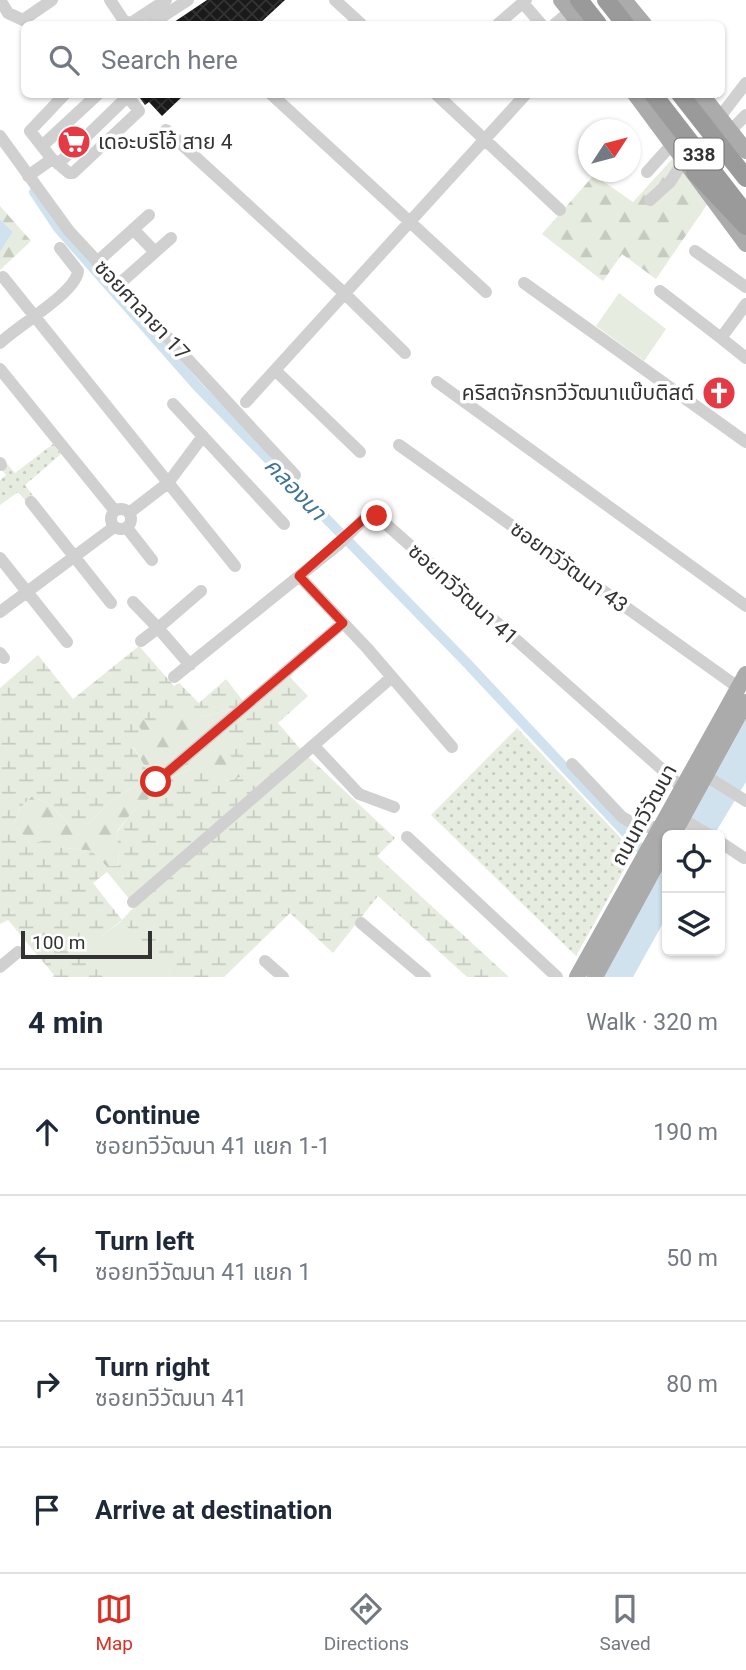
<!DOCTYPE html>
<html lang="en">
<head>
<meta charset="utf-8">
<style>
	body { margin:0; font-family:Roboto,"Noto Sans Thai",sans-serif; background:#f6f6f7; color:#1f2937 }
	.controls { position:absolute; right:21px; bottom:21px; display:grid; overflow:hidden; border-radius:10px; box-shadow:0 2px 5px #0004 }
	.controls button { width:63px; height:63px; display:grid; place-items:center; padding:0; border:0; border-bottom:2px solid #e0e1e3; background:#fff; color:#1f2937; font:35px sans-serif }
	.compass { position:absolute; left:578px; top:119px; width:63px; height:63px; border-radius:50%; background:#fff; box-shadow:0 2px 5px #0004; rotate:54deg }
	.scale { position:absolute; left:21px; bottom:18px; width:131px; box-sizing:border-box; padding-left:7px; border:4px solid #333; border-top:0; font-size:19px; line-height:24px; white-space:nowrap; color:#333; -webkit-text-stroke:5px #fff; paint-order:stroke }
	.stop { position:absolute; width:21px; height:21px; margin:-16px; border:5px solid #d93025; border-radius:50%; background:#fff }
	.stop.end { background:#d93025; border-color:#fff; box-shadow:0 2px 7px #0008 }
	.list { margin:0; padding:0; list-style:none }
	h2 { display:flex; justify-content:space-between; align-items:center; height:91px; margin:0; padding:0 28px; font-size:30px }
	h2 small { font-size:23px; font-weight:400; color:#747a83 }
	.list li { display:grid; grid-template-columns:46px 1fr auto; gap:21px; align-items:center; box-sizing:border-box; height:126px; padding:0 28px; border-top:2px solid #e0e1e3 }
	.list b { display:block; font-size:26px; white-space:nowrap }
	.list p { margin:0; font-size:23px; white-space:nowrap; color:#747a83 }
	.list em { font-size:23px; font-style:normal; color:#747a83 }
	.icon { flex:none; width:38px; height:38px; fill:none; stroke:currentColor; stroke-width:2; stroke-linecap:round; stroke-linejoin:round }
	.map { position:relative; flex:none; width:746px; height:977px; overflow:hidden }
	.search { position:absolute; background:#fff; box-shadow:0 2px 5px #0004; left:21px; right:21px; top:21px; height:77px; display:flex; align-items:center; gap:18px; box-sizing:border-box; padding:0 24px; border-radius:10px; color:#747a83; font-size:26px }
	.sheet { height:595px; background:#fff }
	nav { display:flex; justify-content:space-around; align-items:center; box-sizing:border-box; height:98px; border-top:2px solid #e0e1e3; background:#fff; font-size:19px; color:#747a83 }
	nav a { display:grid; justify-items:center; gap:4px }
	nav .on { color:#d93025 }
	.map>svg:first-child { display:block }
	.grass { fill:url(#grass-dots) }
	.forest { fill:url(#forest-firs) }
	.wetland { fill:url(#wetland-marsh); fill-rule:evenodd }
	.garden { fill:#e6ecdf }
	.water { fill:#cfe2ee }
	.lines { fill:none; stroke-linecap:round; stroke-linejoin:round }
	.canal { stroke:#cfe2ee; stroke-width:10 }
	.building { fill:url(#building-cross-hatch) }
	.minor { stroke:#d0d0d0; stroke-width:12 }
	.major { stroke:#ababab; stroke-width:16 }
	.highway { stroke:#9a9a9a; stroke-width:18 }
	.route { stroke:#d93025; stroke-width:9 }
	.labels { text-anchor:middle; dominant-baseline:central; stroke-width:7; stroke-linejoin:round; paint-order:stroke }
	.shield { fill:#fff; stroke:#707070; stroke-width:2 }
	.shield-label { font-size:19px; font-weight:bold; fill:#333 }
	.poi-label { font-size:21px; fill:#333; stroke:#fff; text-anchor:start }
	.street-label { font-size:21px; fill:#333; stroke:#fff }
	.water-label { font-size:23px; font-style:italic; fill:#3f7597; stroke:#fff }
</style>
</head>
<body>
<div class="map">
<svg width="746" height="977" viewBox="0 0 746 977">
	<defs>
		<pattern id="grass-dots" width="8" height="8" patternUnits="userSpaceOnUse" patternTransform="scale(1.75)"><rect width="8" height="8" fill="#e6ecdf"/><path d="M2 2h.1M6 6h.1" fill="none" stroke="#c6cbc0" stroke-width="1.8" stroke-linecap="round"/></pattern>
		<pattern id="forest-firs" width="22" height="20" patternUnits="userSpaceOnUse" patternTransform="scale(1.75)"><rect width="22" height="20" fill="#e6ecdf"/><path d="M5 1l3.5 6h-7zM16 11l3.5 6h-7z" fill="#c6cbc0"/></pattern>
		<pattern id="wetland-marsh" width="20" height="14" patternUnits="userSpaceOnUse" patternTransform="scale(1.75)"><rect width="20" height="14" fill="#e6ecdf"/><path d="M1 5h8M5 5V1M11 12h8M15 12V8" fill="none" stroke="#c6cbc0"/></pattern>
		<pattern id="building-cross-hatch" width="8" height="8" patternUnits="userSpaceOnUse" patternTransform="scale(1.75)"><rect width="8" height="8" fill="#1a1a1a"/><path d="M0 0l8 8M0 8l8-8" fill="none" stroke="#333"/></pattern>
	</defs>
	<rect width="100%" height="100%" fill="#fff"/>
	<path class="grass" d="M53,444L61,454L25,485L34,497L27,502L18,492L0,505V480L6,475L0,468L6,463L15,473Z
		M517,728L634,852L576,956L431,815Z"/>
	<path class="forest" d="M675,156L708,203L656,279L622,254L603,281L542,234L594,175L633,202Z
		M0,206L31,241L0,270V252L13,232L0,219Z
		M181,706L204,717L228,709L247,714L240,777L228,781L204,769H192L172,777L151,776L162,789L134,810L117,831L119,866H106L92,851L31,844L14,825L20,808L32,796L49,804L71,826H85L114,799L150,776L133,746L132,717L140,711Z"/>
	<path class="wetland" d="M139,646L174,686L179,683L199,703L226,679L243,701L288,675L308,696L278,723L302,751L395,838L377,856L509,977H467L378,896L333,953L290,913L224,977H174L121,921L84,950L103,977H52L54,975L8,920L0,924V688L38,655L73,699ZM181,707L204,717L228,709L246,713L229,729L227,747L240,777L228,781L205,769H192L172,777L150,775L133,747L146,736L132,717L139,712L151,727ZM150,776L161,789L134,810L117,832L119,866H106L92,851L57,847L50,839L31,844L14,825L20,808L32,796L49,804L71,826H85L114,799ZM107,872L135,906L122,920L93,883Z"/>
	<path class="garden" d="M619,293L666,329L644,361L596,326Z
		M122,921L174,977H103L83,950Z"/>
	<path class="water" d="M0,219L13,232L0,252Z
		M746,719V782L714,835H682Z
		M667,861V916L633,977H601Z"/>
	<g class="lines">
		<path class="canal" d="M34,192L58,228L196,385L464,660L640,848"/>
	</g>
	<path class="building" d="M207,0H285L259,24H171Z
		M137,94H185L162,116L149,102L145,105Z"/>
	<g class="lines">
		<path class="minor" d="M0,0L8,13L23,20L52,0
			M110,0L124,21L131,23L166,0
			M335,0L361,24
			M523,3L541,24
			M151,24L188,0
			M498,24L526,0
			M555,24L570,11
			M271,94L486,292
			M436,94L560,210
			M719,118L746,83
			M166,130L344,293L405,353
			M730,131L746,115
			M0,136L69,231L295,475
			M42,146L98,94
			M50,157L69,173H73L139,111L126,94
			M58,164L128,96
			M647,172L673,143
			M28,176L52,159L30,131L65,94
			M650,200L670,182L685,159
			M133,229L155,252
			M695,251L746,287
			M97,262L149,215
			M3,277L235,566
			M524,283L746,442
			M118,285L171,238
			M660,291L721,338
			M746,304L721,338L746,358
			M0,343C18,325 76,293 78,271L60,248
			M0,369L115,511
			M276,371L360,452
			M437,382L746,606
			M246,402L526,94
			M173,404L284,524
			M399,445L739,688
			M0,463L1,465
			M31,502L111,603
			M111 519a10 10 0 1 1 20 0a10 10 0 1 1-20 0Z
			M129,513L168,483L203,436
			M127,528L152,560
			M0,558L67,642
			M299,576L367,648L452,747
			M133,602L158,628L141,641
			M0,612L114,527
			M0,653L4,658
			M190,665L158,628L201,591
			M174,677L339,544L366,517L377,516L683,788
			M314,746L359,794L394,807
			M572,764L622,817L639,827H661
			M706,776L746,801
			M156,782L343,623
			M682,819L709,835
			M407,837L557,977
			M720,842L744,858
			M133,902L392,677
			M361,923L425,977
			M265,961L283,977
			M0,967L18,952"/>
		<path class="major" d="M561,0L580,24
			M624,0L644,24
			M635,94L746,244
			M701,94L746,151
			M673,835L746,702
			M577,977L746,674
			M595,977L667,845"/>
		<path class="highway" d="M579,0L598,24
			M606,0L625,24
			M653,94L746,214
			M680,94L746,178
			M695,172L746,226"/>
	</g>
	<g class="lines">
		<path class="route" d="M156,782L343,623L299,576L366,517L377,516"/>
	</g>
	<defs>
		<symbol id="supermarket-disc" viewBox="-11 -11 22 22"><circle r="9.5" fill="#e63946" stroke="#fff"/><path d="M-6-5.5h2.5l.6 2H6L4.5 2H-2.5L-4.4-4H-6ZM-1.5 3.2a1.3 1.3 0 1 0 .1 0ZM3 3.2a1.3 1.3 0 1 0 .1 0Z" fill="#fff"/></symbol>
		<symbol id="church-disc" viewBox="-11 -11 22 22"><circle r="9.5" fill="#e63946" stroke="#fff"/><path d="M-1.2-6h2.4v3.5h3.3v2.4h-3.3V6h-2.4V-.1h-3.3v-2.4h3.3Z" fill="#fff"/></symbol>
	</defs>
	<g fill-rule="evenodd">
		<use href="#supermarket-disc" x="55" y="123" width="38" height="38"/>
		<use href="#church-disc" x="700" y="374" width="38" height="38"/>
	</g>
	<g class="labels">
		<rect class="shield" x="674.5" y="138.5" width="49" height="31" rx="5"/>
		<g class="shield-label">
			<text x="699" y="154">338</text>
		</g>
		<g class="poi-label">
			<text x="98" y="142">เดอะบริโอ้ สาย 4</text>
			<text x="694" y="393" text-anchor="end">คริสตจักรทวีวัฒนาแบ๊บติสต์</text>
		</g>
		<g class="street-label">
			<text transform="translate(142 310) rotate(47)">ซอยศาลายา 17</text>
			<text transform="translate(569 567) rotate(36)">ซอยทวีวัฒนา 43</text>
			<text transform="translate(463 594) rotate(42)">ซอยทวีวัฒนา 41</text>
			<text transform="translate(644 815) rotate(-61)">ถนนทวีวัฒนา</text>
		</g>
		<g class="water-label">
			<text transform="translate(295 489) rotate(46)">คลองนา</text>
		</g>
	</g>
</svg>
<div class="controls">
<button><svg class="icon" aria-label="locate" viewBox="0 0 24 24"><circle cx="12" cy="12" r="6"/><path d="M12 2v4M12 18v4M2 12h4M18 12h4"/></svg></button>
<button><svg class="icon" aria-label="layers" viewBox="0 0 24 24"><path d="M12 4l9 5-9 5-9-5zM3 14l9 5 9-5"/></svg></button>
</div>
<svg class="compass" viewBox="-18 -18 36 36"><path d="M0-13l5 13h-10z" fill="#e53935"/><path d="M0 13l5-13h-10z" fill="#747a83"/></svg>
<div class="scale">100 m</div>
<div class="stop" style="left:156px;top:782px"></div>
<div class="stop end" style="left:377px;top:516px"></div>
<div class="search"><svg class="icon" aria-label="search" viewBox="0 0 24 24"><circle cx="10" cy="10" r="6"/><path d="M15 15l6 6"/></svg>Search here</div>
</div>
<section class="sheet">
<h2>4 min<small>Walk · 320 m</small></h2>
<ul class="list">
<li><svg class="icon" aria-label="ahead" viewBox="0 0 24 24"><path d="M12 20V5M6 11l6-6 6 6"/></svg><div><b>Continue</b><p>ซอยทวีวัฒนา 41 แยก 1-1</p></div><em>190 m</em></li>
<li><svg class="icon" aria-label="left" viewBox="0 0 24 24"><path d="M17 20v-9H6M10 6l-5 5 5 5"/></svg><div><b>Turn left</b><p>ซอยทวีวัฒนา 41 แยก 1</p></div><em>50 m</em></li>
<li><svg class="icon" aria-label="right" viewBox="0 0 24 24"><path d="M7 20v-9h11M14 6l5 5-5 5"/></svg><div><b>Turn right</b><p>ซอยทวีวัฒนา 41</p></div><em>80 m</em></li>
<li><svg class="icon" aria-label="arrive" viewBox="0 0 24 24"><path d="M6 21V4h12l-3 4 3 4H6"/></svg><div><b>Arrive at destination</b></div></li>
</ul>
</section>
<nav>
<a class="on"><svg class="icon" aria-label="map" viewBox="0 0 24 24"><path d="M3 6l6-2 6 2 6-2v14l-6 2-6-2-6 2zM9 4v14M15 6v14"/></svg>Map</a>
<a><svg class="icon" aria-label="directions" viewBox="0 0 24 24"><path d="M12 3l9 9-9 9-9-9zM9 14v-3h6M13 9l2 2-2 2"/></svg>Directions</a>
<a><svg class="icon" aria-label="saved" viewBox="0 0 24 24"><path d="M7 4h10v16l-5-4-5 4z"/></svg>Saved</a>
</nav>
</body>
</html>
